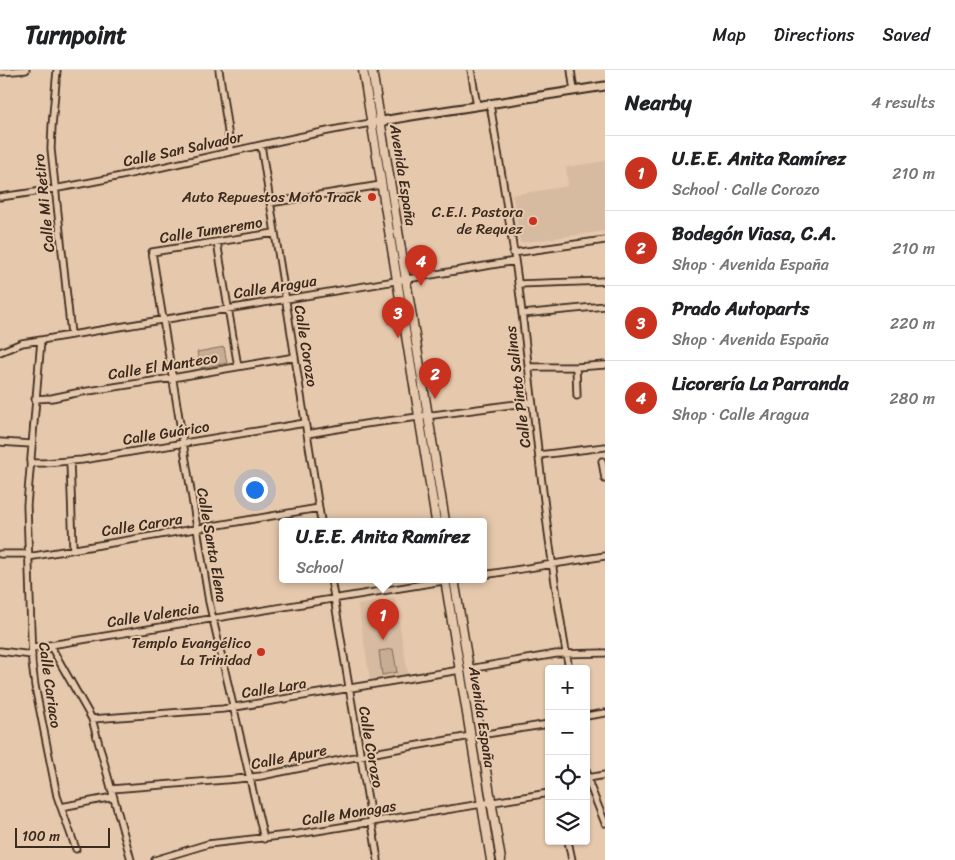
<!DOCTYPE html>
<html lang="en">
<head>
<meta charset="utf-8">
<style>
	body { margin:0; font-family:Sriracha,sans-serif; background:#f2f2f2; color:#202124 }
	.controls { position:absolute; right:15px; bottom:15px; display:grid; overflow:hidden; border-radius:5px; box-shadow:0 1px 4px #0004 }
	.controls button { width:45px; height:45px; display:grid; place-items:center; padding:0; border:0; border-bottom:1px solid #e0e0e0; background:#fff; color:#202124; font:25px sans-serif }
	.scale { position:absolute; left:15px; bottom:12px; width:95px; box-sizing:border-box; padding-left:5px; border:2px solid #3b2a1e; border-top:0; font-size:14px; line-height:18px; white-space:nowrap; color:#3b2a1e; -webkit-text-stroke:4px #e6c9ad; paint-order:stroke }
	.you { position:absolute; left:254px; top:419px; width:18px; height:18px; margin:-12px; border:4px solid #fff; border-radius:50%; background:#1a73e8; box-shadow:0 0 0 8px #1a73e833 }
	.badge { display:grid; place-items:center; width:32px; height:32px; border-radius:50%; background:#c8321e; color:#fff; font-size:16px; font-weight:700 }
	.pin { position:absolute; translate:-50% -41px; filter:drop-shadow(0 1px 2px #0008) }
	.pin::after { content:''; position:absolute; top:26px; width:18px; height:15px; background:inherit; clip-path:polygon(0 0,100% 0,50% 100%) }
	.popup { position:absolute; left:279px; top:448px; width:208px; height:65px; box-sizing:border-box; display:grid; place-content:center; border-radius:5px; background:#fff; filter:drop-shadow(0 1px 4px #0005); font-size:16px; white-space:nowrap; color:#757577 }
	.popup b { font-size:19px; color:#202124 }
	.popup::after { content:''; position:absolute; left:50%; top:100%; margin-left:-10px; border:10px solid transparent; border-top-color:#fff }
	.list { margin:0; padding:0; list-style:none }
	h2 { display:flex; justify-content:space-between; align-items:center; height:65px; margin:0; padding:0 20px; font-size:21px }
	h2 small { font-size:16px; font-weight:400; color:#757577 }
	.list li { display:grid; grid-template-columns:32px 1fr auto; gap:15px; align-items:center; box-sizing:border-box; height:75px; padding:0 20px; border-top:1px solid #e0e0e0 }
	.list b { display:block; font-size:19px; white-space:nowrap }
	.list p { margin:0; font-size:16px; white-space:nowrap; color:#757577 }
	.list em { font-size:16px; font-style:normal; color:#757577 }
	.icon { flex:none; width:28px; height:28px; fill:none; stroke:currentColor; stroke-width:2; stroke-linecap:round; stroke-linejoin:round }
	.map { position:relative; flex:none; width:605px; height:790px; overflow:hidden }
	header { display:flex; align-items:center; gap:30px; box-sizing:border-box; height:70px; padding:0 25px; background:#fff; border-bottom:1px solid #e0e0e0 }
	header strong { font-size:24px }
	nav { display:flex; gap:28px; margin-inline-start:auto; font-size:18px }
	main { display:flex }
	aside { flex:1; background:#fff }
	.map>svg:first-child { display:block }
	.built { fill:#d7bba0 }
	.green { fill:#c7ad93; stroke:#816c58 }
	.lines { fill:none; stroke-linecap:round; stroke-linejoin:round }
	.minor-casing { stroke:#3b2a1e; stroke-width:9 }
	.tertiary-casing { stroke:#3b2a1e; stroke-width:11 }
	.secondary-casing { stroke:#3b2a1e; stroke-width:11 }
	.minor { stroke:#e6c9ad; stroke-width:5.5 }
	.tertiary { stroke:#e6c9ad; stroke-width:7 }
	.secondary { stroke:#e6c9ad; stroke-width:8 }
	.poi-dot { fill:#c8321e; stroke:#e6c9ad; stroke-width:2 }
	.labels { text-anchor:middle; dominant-baseline:central; stroke-width:4; stroke-linejoin:round; paint-order:stroke }
	.street-label { font-size:15px; fill:#3b2a1e; stroke:#e6c9ad }
	.poi-label { font-size:15px; fill:#3b2a1e; stroke:#e6c9ad; text-anchor:end }
</style>
</head>
<body>
<header>
<strong>Turnpoint</strong>
<nav><a>Map</a><a>Directions</a><a>Saved</a></nav>
</header>
<main>
<div class="map">
<svg width="605" height="790" viewBox="0 0 605 790">
	<rect width="100%" height="100%" fill="#e6c9ad"/>
	<filter id="ink" filterUnits="userSpaceOnUse"><feTurbulence type="fractalNoise" baseFrequency=".02" numOctaves="2"/><feDisplacementMap in="SourceGraphic" scale="10" xChannelSelector="R" yChannelSelector="G"/><feConvolveMatrix kernelMatrix="1 2 1 2 8 2 1 2 1" color-interpolation-filters="sRGB"/></filter>
	<g filter="url(#ink)">
		<path class="built" d="M605,91V161L520,173L513,128L511,125L568,116L566,97Z
			M395,528L408,604L370,610L358,535Z"/>
		<path class="green" d="M378,64L379,65L400,194L396,174L393,168L377,65Z
			M406,247L410,254L423,336L422,337H421Z
			M224,277L227,293L200,298L197,282Z
			M451,527L456,552L459,559L487,726L481,694L477,685Z
			M393,579L397,602L382,605L379,581Z"/>
		<g class="lines">
			<defs>
				<path id="minor" d="M57,0L52,56L51,79L71,264
					M219,0L231,82
					M471,0L477,36
					M571,0L574,21
					M0,2L26,0
					M490,34C501,101 513,168 521,235C536,356 547,478 569,599
					M261,75L321,451
					M0,127C125,111 247,74 371,53
					M270,133L381,115
					M217,172L238,297
					M513,183L605,170
					M518,214L605,211
					M522,244L605,236
					M41,270L27,435L32,593L35,616L57,726L76,779
					M0,282L22,273L41,270L515,191
					M528,297H576L605,295
					M576,297L577,326
					M35,329L52,328L76,323L172,308L295,287
					M307,364L365,354L532,332
					M0,372L31,374
					M539,385L605,377
					M70,391L73,479
					M602,391L605,409
					M30,393H44L82,390L305,353
					M0,484H28
					M28,487L319,438
					M483,505L605,486
					M331,509L378,790
					M50,575L92,649L131,790
					M32,578L449,510
					M0,581L32,585
					M469,599L556,584L605,583
					M586,646L605,643
					M92,649L223,639L460,600
					M480,665L549,654
					M586,699L590,716L605,753
					M588,708L605,705
					M111,719L237,709L261,706L385,681L471,666
					M61,737L113,727
					M264,769L209,532L152,182L274,163
					M568,771L572,790
					M155,790L208,774L298,764L549,723"/>
				<path id="tertiary" d="M371,53L411,46L605,16"/>
				<path id="secondary" d="M363,0L436,451
					M372,0L445,451
					M445,509L491,790
					M454,509L501,790"/>
			</defs>
			<use href="#minor" class="minor-casing"/>
			<use href="#tertiary" class="tertiary-casing"/>
			<use href="#secondary" class="secondary-casing"/>
			<use href="#minor" class="minor"/>
			<use href="#tertiary" class="tertiary"/>
			<use href="#secondary" class="secondary"/>
		</g>
	</g>
	<g class="poi-dot">
		<circle cx="372" cy="127" r="5"/>
		<circle cx="533" cy="151" r="5"/>
		<circle cx="261" cy="582" r="5"/>
	</g>
	<g class="labels">
		<g class="street-label">
			<text transform="translate(183 79) rotate(-12)">Calle San Salvador</text>
			<text transform="translate(403 105) rotate(81)">Avenida España</text>
			<text transform="translate(44 133) rotate(-96)">Calle Mi Retiro</text>
			<text transform="translate(211 160) rotate(-9)">Calle Tumeremo</text>
			<text transform="translate(275 217) rotate(-9)">Calle Aragua</text>
			<text transform="translate(306 276) rotate(81)">Calle Corozo</text>
			<text transform="translate(163 296) rotate(-9)">Calle El Manteco</text>
			<text transform="translate(518 317) rotate(-97)">Calle Pinto Salinas</text>
			<text transform="translate(166 363) rotate(-9)">Calle Guárico</text>
			<text transform="translate(142 455) rotate(-9)">Calle Carora</text>
			<text transform="translate(212 475) rotate(80)">Calle Santa Elena</text>
			<text transform="translate(153 545) rotate(-9)">Calle Valencia</text>
			<text transform="translate(50 615) rotate(82)">Calle Cariaco</text>
			<text transform="translate(274 618) rotate(-9)">Calle Lara</text>
			<text transform="translate(482 647) rotate(81)">Avenida España</text>
			<text transform="translate(371 677) rotate(80)">Calle Corozo</text>
			<text transform="translate(289 687) rotate(-11)">Calle Apure</text>
			<text transform="translate(349 743) rotate(-9)">Calle Monagas</text>
		</g>
		<g class="poi-label">
			<text x="362" y="127">Auto Repuestos Moto Track</text>
			<text x="523" y="142">C.E.I. Pastora<tspan x="523" dy="17">de Requez</tspan></text>
			<text x="251" y="573">Templo Evangélico<tspan x="251" dy="17">La Trinidad</tspan></text>
		</g>
	</g>
</svg>
<div class="controls">
<button>+</button>
<button>−</button>
<button><svg class="icon" aria-label="locate" viewBox="0 0 24 24"><circle cx="12" cy="12" r="6"/><path d="M12 2v4M12 18v4M2 12h4M18 12h4"/></svg></button>
<button><svg class="icon" aria-label="layers" viewBox="0 0 24 24"><path d="M12 4l9 5-9 5-9-5zM3 14l9 5 9-5"/></svg></button>
</div>
<div class="scale">100 m</div>
<div class="you"></div>
<div class="pin badge" style="left:383px;top:570px">1</div>
<div class="popup"><b>U.E.E. Anita Ramírez</b>School</div>
<div class="pin badge" style="left:435px;top:329px">2</div>
<div class="pin badge" style="left:398px;top:268px">3</div>
<div class="pin badge" style="left:421px;top:216px">4</div>
</div>
<aside>
<h2>Nearby<small>4 results</small></h2>
<ul class="list">
<li><span class="badge">1</span><div><b>U.E.E. Anita Ramírez</b><p>School · Calle Corozo</p></div><em>210 m</em></li>
<li><span class="badge">2</span><div><b>Bodegón Viasa, C.A.</b><p>Shop · Avenida España</p></div><em>210 m</em></li>
<li><span class="badge">3</span><div><b>Prado Autoparts</b><p>Shop · Avenida España</p></div><em>220 m</em></li>
<li><span class="badge">4</span><div><b>Licorería La Parranda</b><p>Shop · Calle Aragua</p></div><em>280 m</em></li>
</ul>
</aside>
</main>
</body>
</html>
